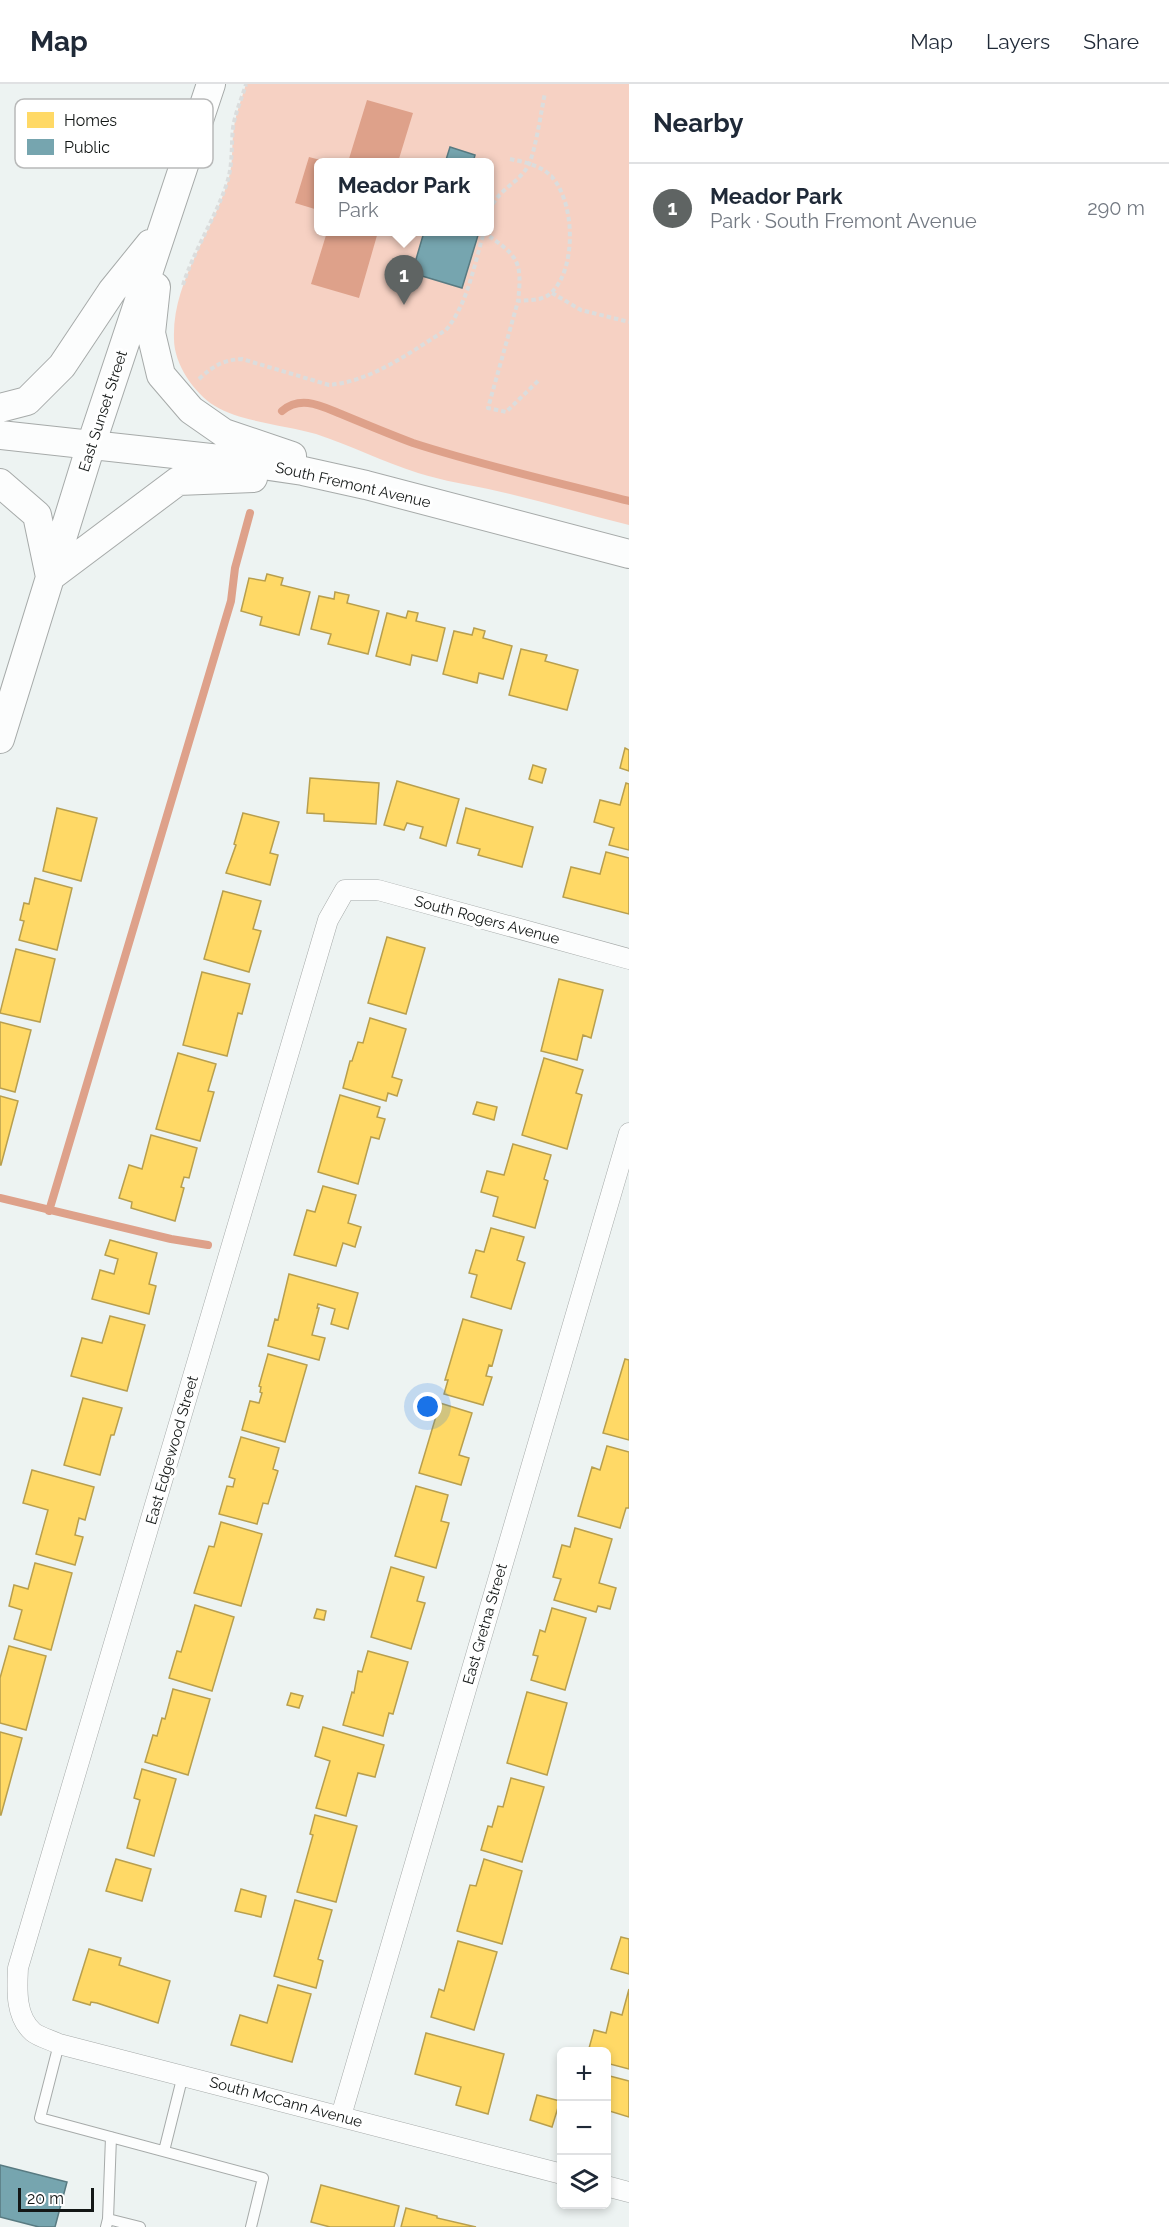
<!DOCTYPE html>
<html lang="en">
<head>
<meta charset="utf-8">
<style>
	body { margin:0; font-family:Raleway,sans-serif; background:#f2f2f3; color:#1f2937 }
	.controls { position:absolute; right:18px; bottom:18px; display:grid; overflow:hidden; border-radius:9px; box-shadow:0 3px 9px #0003 }
	.controls button { width:54px; height:54px; display:grid; place-items:center; padding:0; border:0; border-bottom:2px solid #e0e1e3; background:#fff; color:#1f2937; font:30px sans-serif }
	.scale { position:absolute; left:18px; bottom:15px; width:76px; box-sizing:border-box; padding-left:6px; border:3px solid #131716; border-top:0; font-size:16px; line-height:21px; white-space:nowrap; color:#131716; -webkit-text-stroke:4px #fff; paint-order:stroke }
	.you { position:absolute; left:428px; top:1323px; width:21px; height:21px; margin:-15px; border:4px solid #fff; border-radius:50%; background:#1a73e8; box-shadow:0 0 0 9px #1a73e833 }
	.badge { display:grid; place-items:center; width:39px; height:39px; border-radius:50%; background:#5f6463; color:#fff; font-size:20px; font-weight:700 }
	.pin { position:absolute; translate:-50% -50px; filter:drop-shadow(0 2px 3px #0008) }
	.pin::after { content:''; position:absolute; top:32px; width:21px; height:18px; background:inherit; clip-path:polygon(0 0,100% 0,50% 100%) }
	.popup { position:absolute; left:314px; top:74px; width:180px; height:78px; box-sizing:border-box; display:grid; place-content:center; border-radius:9px; background:#fff; filter:drop-shadow(0 2px 4px #0005); font-size:20px; white-space:nowrap; color:#747a83 }
	.popup b { font-size:22px; color:#1f2937 }
	.popup::after { content:''; position:absolute; left:50%; top:100%; margin-left:-12px; border:12px solid transparent; border-top-color:#fff }
	.list { margin:0; padding:0; list-style:none }
	h2 { display:flex; justify-content:space-between; align-items:center; height:78px; margin:0; padding:0 24px; font-size:26px }
	h2 small { font-size:20px; font-weight:400; color:#747a83 }
	.list li { display:grid; grid-template-columns:39px 1fr auto; gap:18px; align-items:center; box-sizing:border-box; height:90px; padding:0 24px; border-top:2px solid #e0e1e3 }
	.list b { display:block; font-size:22px; white-space:nowrap }
	.list p { margin:0; font-size:20px; white-space:nowrap; color:#747a83 }
	.list em { font-size:20px; font-style:normal; color:#747a83 }
	.icon { flex:none; width:33px; height:33px; fill:none; stroke:currentColor; stroke-width:2; stroke-linecap:round; stroke-linejoin:round }
	.map { position:relative; flex:none; width:629px; height:2143px; overflow:hidden }
	header { display:flex; align-items:center; gap:36px; box-sizing:border-box; height:84px; padding:0 30px; background:#fff; border-bottom:2px solid #e0e1e3 }
	header strong { font-size:28px }
	nav { display:flex; gap:33px; margin-inline-start:auto; font-size:21px }
	main { display:flex }
	aside { flex:1; background:#fff }
	.map>svg:first-child { display:block }
	.green { fill:#f6d1c3; fill-rule:evenodd }
	.water { fill:#dea18a }
	.homes { fill:#ffd966; stroke:#b89f4e; stroke-width:1.5 }
	.public { fill:#76a5af; stroke:#587a81; stroke-width:1.5 }
	.lines { fill:none; stroke-linecap:round; stroke-linejoin:round }
	.stream { stroke:#dea18a; stroke-width:8 }
	.lane-casing { stroke:#a6aaa9; stroke-width:12 }
	.street-casing { stroke:#a6aaa9; stroke-width:21 }
	.secondary-casing { stroke:#a6aaa9; stroke-width:30 }
	.path { stroke:#dbdddd; stroke-width:4; stroke-dasharray:4.5 3; stroke-linecap:butt }
	.lane { stroke:#fcfdfd; stroke-width:10 }
	.street { stroke:#fcfdfd; stroke-width:20 }
	.secondary { stroke:#fcfdfd; stroke-width:28 }
	.labels { text-anchor:middle; dominant-baseline:central; stroke-width:6; stroke-linejoin:round; paint-order:stroke }
	.street-label { font-size:15px; fill:#131716; stroke:#fff }
	.key { fill:#fff; stroke:#b8b9b9; stroke-width:1.5 }
	.key-label { font-size:16px; fill:#131716 }
</style>
</head>
<body>
<header>
<strong>Map</strong>
<nav><a>Map</a><a>Layers</a><a>Share</a></nav>
</header>
<main>
<div class="map">
<svg width="629" height="2143" viewBox="0 0 629 2143">
	<rect width="100%" height="100%" fill="#edf3f2"/>
	<path class="green" d="M246,0H629V441C585,430 541,417 497,407C471,401 443,397 418,389C383,378 350,361 316,350C286,341 241,338 215,322C194,309 174,280 174,255C172,197 212,150 228,97C234,78 231,62 234,43C236,29 242,14 246,0ZM318,79H490V148H318Z"/>
	<path class="water" d="M367,16L413,29L398,78H348Z
		M309,73L328,78L318,79V126L295,119Z
		M327,148H378L359,214L311,200Z"/>
	<path class="homes" d="M267,490L283,494L281,501L310,508L299,551L260,541L262,533L241,527L249,494L265,497Z
		M335,508L349,511L347,519L379,527L368,570L328,560L331,550L311,545L319,512L334,515Z
		M408,527L418,529L416,537L445,544L437,577L412,571L410,581L376,572L387,529L406,534Z
		M474,544L485,547L483,554L512,562L503,595L479,589L477,599L443,590L454,547L472,551Z
		M521,565L547,571L545,577L578,586L567,626L509,611Z
		M625,664L629,666V687L620,684Z
		M533,681L546,685L542,699L529,695Z
		M310,694L379,699L376,740L324,737V730L307,729Z
		M397,697L459,715L446,762L420,754L423,743L407,739L404,746L384,741Z
		M626,699L629,700V766L609,761L614,744L594,738L600,716L620,721Z
		M57,724L97,734L81,797L43,787Z
		M466,724L533,743L522,783L478,771L480,765L457,759Z
		M243,729L279,738L270,769L278,771L270,801L226,789L236,761L234,760Z
		M606,768L629,774V830L563,813L571,783L600,790Z
		M35,794L72,804L57,866L19,856L24,837L20,836L24,819L29,820Z
		M223,807L261,817L253,845L261,847L249,888L204,875Z
		M387,853L425,864L406,930L368,919Z
		M16,865L55,875L40,938L0,929Z
		M202,888L250,900L242,930L238,929L227,972L183,961Z
		M559,895L603,906L591,954L583,951L577,976L541,967Z
		M370,934L406,945L392,993L402,996L397,1012L388,1009L386,1017L343,1004L350,977H352L358,958L363,959Z
		M0,938L31,946L15,1008L0,1004Z
		M178,969L216,980L208,1007L214,1008L200,1057L156,1045Z
		M544,974L583,986L576,1009L582,1011L567,1065L522,1051Z
		M340,1011L380,1023L377,1033L385,1035L379,1055L371,1053L358,1100L318,1088Z
		M0,1012L18,1017L1,1081H0Z
		M477,1018L497,1023L494,1036L473,1030Z
		M151,1051L197,1064L189,1094L184,1093L181,1103L184,1104L175,1137L131,1124L132,1118L119,1114L129,1081L142,1085Z
		M513,1060L551,1071L544,1095L548,1097L535,1144L493,1132L498,1113L481,1108L487,1087L504,1091Z
		M323,1102L356,1111L348,1139L361,1143L355,1163L343,1159L336,1182L294,1171L307,1126L315,1128Z
		M491,1144L524,1153L517,1176L525,1179L511,1225L471,1213L477,1191L469,1189L476,1166L484,1168Z
		M110,1156L157,1169L149,1200L156,1202L149,1230L92,1215L100,1186L114,1190L118,1175L105,1171Z
		M289,1190L358,1209L348,1245L331,1240L335,1225L318,1220L317,1224H319L312,1251L325,1254L319,1276L268,1262L275,1235L278,1236Z
		M110,1232L145,1241L127,1307L71,1292L82,1254L102,1259Z
		M463,1235L502,1246L492,1282L489,1281L486,1292L492,1293L483,1321L444,1310L448,1296H445Z
		M268,1270L307,1281L285,1358L242,1346L250,1317L259,1319L262,1309L260,1308L261,1303L259,1302Z
		M625,1275L629,1276V1356L603,1349Z
		M83,1314L122,1324L114,1351H111L100,1391L64,1381Z
		M440,1319L472,1329L459,1371L469,1374L461,1401L419,1389Z
		M241,1353L279,1364L273,1385L278,1387L268,1420L263,1419L257,1440L219,1430L227,1402L233,1403L235,1395L229,1393Z
		M607,1362L629,1368V1424H626L620,1444L578,1432L592,1383L600,1386Z
		M32,1386L94,1403L85,1436L79,1434L75,1451L83,1453L75,1481L36,1470L48,1426L23,1419Z
		M416,1402L448,1411L441,1437L449,1439L436,1484L395,1472Z
		M221,1438L262,1450L241,1522L194,1509L209,1462L214,1463Z
		M575,1444L612,1455L599,1499L616,1504L610,1525L598,1522L596,1528L554,1516L561,1495L553,1493L562,1461L570,1463Z
		M35,1479L72,1489L51,1566L14,1555L22,1526L9,1522L14,1501L28,1505Z
		M391,1483L424,1493L417,1517L425,1519L411,1565L371,1553Z
		M195,1521L234,1533L212,1607L169,1594L177,1567L181,1568Z
		M552,1524L586,1534L565,1606L531,1596L538,1572L533,1571L540,1546L545,1548Z
		M317,1525L326,1527L324,1536L314,1534Z
		M9,1562L46,1572L26,1646L0,1639V1594Z
		M368,1567L408,1578L393,1630L389,1629L383,1652L343,1641L352,1608L354,1609L358,1587L362,1588Z
		M173,1605L210,1615L188,1691L145,1678L153,1651L157,1652L162,1634L165,1635Z
		M527,1608L567,1619L547,1691L507,1679Z
		M291,1609L303,1612L299,1624L287,1621Z
		M323,1643L384,1661L375,1693L358,1689L346,1732L316,1724L330,1677L315,1672Z
		M0,1648L22,1654L1,1731H0Z
		M142,1685L176,1695L154,1772L127,1764L140,1716L134,1714Z
		M511,1694L544,1703L522,1778L481,1766L488,1742L492,1743L498,1722L503,1723Z
		M315,1731L357,1742L336,1818L297,1808L313,1751L310,1750Z
		M116,1775L151,1785L142,1817L106,1807Z
		M484,1775L522,1787L502,1860L457,1847L470,1801L476,1802Z
		M241,1805L266,1812L261,1833L235,1827Z
		M295,1816L332,1826L318,1875L323,1877L316,1904L274,1892Z
		M621,1853L629,1855V1890L611,1885Z
		M458,1857L497,1868L474,1946L431,1933L439,1905L444,1907Z
		M89,1865L121,1874L119,1881L170,1897L158,1939L97,1919L91,1918L90,1921L73,1916Z
		M278,1901L311,1910L292,1978L231,1961L240,1931L267,1939Z
		M629,1905V1985L606,1979V1968H588L594,1946L606,1949L611,1928L622,1931Z
		M426,1949L504,1970L488,2030L456,2021L461,2003L415,1990Z
		M606,1991L629,1997V2033L606,2026Z
		M537,2011L560,2017L552,2043L530,2036Z
		M321,2101L399,2122L394,2143H330L311,2138Z
		M406,2124L437,2132V2134L476,2143H401Z"/>
	<path class="public" d="M450,63L475,71L473,79H445Z
		M424,148H479L462,204L412,189Z
		M0,2081L67,2098L55,2143H39L0,2133Z"/>
	<g class="lines">
		<path class="stream" d="M282,327C301,311 321,322 341,330C365,340 389,350 413,359C484,382 557,398 629,417
			M0,1114L171,1155L208,1161
			M49,1127L231,517L235,484L250,429"/>
		<defs>
			<path id="lane" d="M59,1960L40,2034L263,2094L251,2143
				M164,2067L183,1991
				M108,2135L140,2143
				M106,2143L108,2135L111,2053"/>
			<path id="street" d="M341,2032L629,1049
				M562,2090L59,1960C51,1956 39,1953 33,1948C15,1932 17,1905 18,1884L328,836L345,806H378L629,875
				M606,2102L629,2108"/>
			<path id="secondary" d="M156,203L151,249L161,291L191,326L224,349L292,372
				M0,324L27,317L62,282L112,207L150,160
				M0,351L229,376L303,387L366,401L629,470
				M0,399L37,431L50,493L178,397L253,394
				M0,655L91,361L211,0"/>
		</defs>
		<use href="#lane" class="lane-casing"/>
		<use href="#street" class="street-casing"/>
		<use href="#secondary" class="secondary-casing"/>
		<path class="path" d="M510,75C524,78 540,81 551,92C575,117 577,183 552,208C544,217 529,216 518,217L488,324L506,328L538,297
			M490,127C496,106 520,99 529,80C536,64 541,28 545,9
			M483,148C517,171 523,176 518,217
			M183,201C194,166 215,135 227,99C233,80 231,63 233,44C235,29 242,14 246,0
			M552,209L581,226L629,238
			M199,295C213,282 223,276 242,275L329,301C373,297 410,268 446,246C468,219 474,181 484,148"/>
		<use href="#lane" class="lane"/>
		<use href="#street" class="street"/>
		<use href="#secondary" class="secondary"/>
	</g>
	<g class="labels">
		<g class="street-label">
			<text transform="translate(103 327) rotate(-72)">East Sunset Street</text>
			<text transform="translate(353 401) rotate(13)">South Fremont Avenue</text>
			<text transform="translate(487 836) rotate(15)">South Rogers Avenue</text>
			<text transform="translate(172 1366) rotate(-74)">East Edgewood Street</text>
			<text transform="translate(485 1540) rotate(-74)">East Gretna Street</text>
			<text transform="translate(286 2018) rotate(15)">South McCann Avenue</text>
		</g>
	</g>
	<rect x="15" y="15" width="198" height="69" rx="9" class="key"/>
	<rect x="27" y="28" width="27" height="16" fill="#ffd966"/>
	<rect x="27" y="55" width="27" height="16" fill="#76a5af"/>
	<g class="key-label">
		<text x="64" y="42">Homes</text>
		<text x="64" y="69">Public</text>
	</g>
</svg>
<div class="controls">
<button>+</button>
<button>−</button>
<button><svg class="icon" aria-label="layers" viewBox="0 0 24 24"><path d="M12 4l9 5-9 5-9-5zM3 14l9 5 9-5"/></svg></button>
</div>
<div class="scale">20 m</div>
<div class="you"></div>
<div class="pin badge" style="left:404px;top:221px">1</div>
<div class="popup"><b>Meador Park</b>Park</div>
</div>
<aside>
<h2>Nearby<small></small></h2>
<ul class="list">
<li><span class="badge">1</span><div><b>Meador Park</b><p>Park · South Fremont Avenue</p></div><em>290 m</em></li>
</ul>
</aside>
</main>
</body>
</html>
